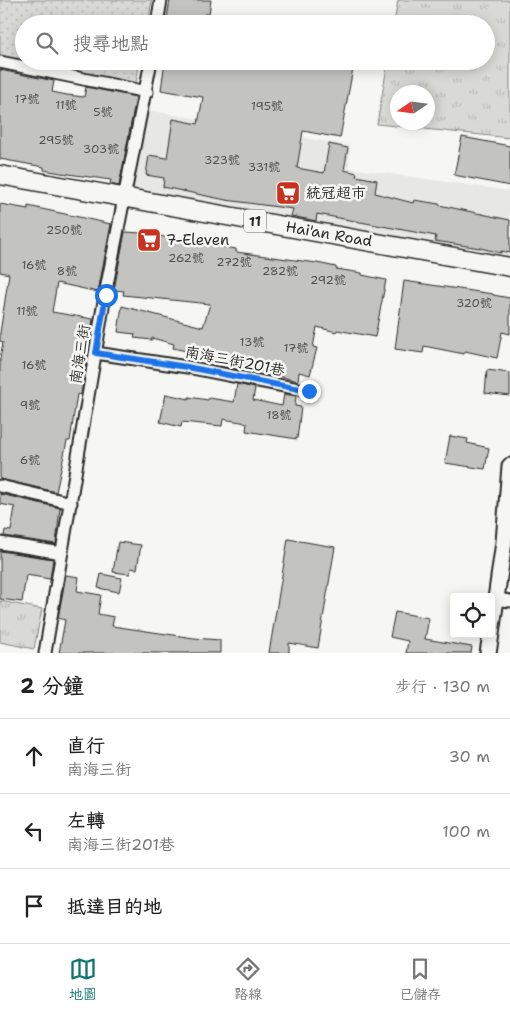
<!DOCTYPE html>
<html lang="zh-TW">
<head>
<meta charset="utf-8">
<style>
	body { margin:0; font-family:"Shantell Sans","LXGW WenKai TC",sans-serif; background:#f2f2f2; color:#222 }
	.controls { position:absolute; right:15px; bottom:15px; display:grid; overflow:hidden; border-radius:5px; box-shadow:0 2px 12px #0003 }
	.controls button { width:45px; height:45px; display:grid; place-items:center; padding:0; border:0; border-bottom:1px solid #e0e0e0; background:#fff; color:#222; font:25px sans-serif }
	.compass { position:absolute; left:390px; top:85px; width:45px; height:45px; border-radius:50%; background:#fff; box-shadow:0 2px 12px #0003; rotate:257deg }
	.stop { position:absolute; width:15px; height:15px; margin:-11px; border:4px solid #1a73e8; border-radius:50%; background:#fff }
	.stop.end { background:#1a73e8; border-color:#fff; box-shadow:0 1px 5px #0008 }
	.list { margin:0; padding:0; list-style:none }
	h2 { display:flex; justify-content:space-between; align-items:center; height:65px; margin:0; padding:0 20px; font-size:21px }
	h2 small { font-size:16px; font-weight:400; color:#767676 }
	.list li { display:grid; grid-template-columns:32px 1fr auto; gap:15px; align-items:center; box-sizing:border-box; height:75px; padding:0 20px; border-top:1px solid #e0e0e0 }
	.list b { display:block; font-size:19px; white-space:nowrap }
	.list p { margin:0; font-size:16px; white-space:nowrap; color:#767676 }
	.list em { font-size:16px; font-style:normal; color:#767676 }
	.icon { flex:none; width:28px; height:28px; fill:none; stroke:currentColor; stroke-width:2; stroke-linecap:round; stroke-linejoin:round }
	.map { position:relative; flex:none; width:510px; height:653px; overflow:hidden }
	.search { position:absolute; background:#fff; box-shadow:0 2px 12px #0003; left:15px; right:15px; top:15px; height:55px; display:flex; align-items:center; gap:12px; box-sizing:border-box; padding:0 18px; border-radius:28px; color:#767676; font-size:19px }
	.sheet { height:290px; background:#fff }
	nav { display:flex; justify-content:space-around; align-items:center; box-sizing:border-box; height:70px; border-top:1px solid #e0e0e0; background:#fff; font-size:14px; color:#767676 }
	nav a { display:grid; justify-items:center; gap:2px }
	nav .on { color:#0f766e }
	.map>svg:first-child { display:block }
	.built { fill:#e7e7e3 }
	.grass { fill:url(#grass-tufts); stroke:#828280; fill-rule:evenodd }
	.park { fill:url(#park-dots); stroke:#828280 }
	.building { fill:#c3c3c0; stroke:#2b2b2b }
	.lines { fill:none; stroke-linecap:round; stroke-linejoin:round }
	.street-casing { stroke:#2b2b2b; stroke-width:15 }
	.secondary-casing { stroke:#2b2b2b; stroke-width:19 }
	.primary-casing { stroke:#2b2b2b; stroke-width:21 }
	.street { stroke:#f6f6f2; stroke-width:11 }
	.secondary { stroke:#f6f6f2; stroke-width:15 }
	.primary { stroke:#f6f6f2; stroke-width:18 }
	.route { stroke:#1a73e8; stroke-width:6 }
	.labels { text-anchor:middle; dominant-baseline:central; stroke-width:5; stroke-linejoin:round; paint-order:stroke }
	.number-label { font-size:12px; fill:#515150 }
	.shield { fill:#f6f6f2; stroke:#686867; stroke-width:1 }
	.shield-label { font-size:14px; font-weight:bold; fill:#2b2b2b }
	.poi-label { font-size:15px; fill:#2b2b2b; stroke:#f6f6f2; text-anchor:start }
	.street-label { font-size:15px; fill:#2b2b2b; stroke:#f6f6f2 }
</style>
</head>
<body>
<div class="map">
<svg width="510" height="653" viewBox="0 0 510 653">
	<defs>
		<pattern id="grass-tufts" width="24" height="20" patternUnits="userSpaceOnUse" patternTransform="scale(1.25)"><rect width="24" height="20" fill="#d9d9d5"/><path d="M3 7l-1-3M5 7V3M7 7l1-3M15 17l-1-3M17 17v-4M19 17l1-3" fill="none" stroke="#babab7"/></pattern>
		<pattern id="park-dots" width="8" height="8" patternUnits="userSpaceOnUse" patternTransform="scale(1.25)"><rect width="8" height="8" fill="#d9d9d5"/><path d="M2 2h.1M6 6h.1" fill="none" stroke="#babab7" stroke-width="1.8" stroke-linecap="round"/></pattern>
	</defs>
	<rect width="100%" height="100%" fill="#f6f6f2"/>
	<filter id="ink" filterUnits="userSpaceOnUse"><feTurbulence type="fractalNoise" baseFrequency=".02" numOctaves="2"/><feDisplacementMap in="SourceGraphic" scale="10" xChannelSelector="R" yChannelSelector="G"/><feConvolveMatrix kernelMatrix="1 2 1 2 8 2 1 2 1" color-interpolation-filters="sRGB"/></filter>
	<g filter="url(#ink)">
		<path class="built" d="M148,110L350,146L349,168L510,191V265L132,198Z"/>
		<path class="grass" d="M398,0H510V138L377,124L388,61H486V24H394ZM398,92H428V122H398Z
			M0,601L42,609L34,649L0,642Z"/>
		<path class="park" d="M0,0H152L148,24H24V61L0,55Z
			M25,61H140L135,88Z"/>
		<path class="building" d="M170,0H211L209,14H205L204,22L199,21V24H166Z
			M165,61H346L354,63L340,138L303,131L297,168L324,173L329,144L348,148L344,170L357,173L356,176L377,180L375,193L413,203L414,200L439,204V205L510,220V253L501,251V253L480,248L435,241L436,236L317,214L316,221L291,216L293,209L226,200L163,187L164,178L146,175L149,155L167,158L173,119L198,124L203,97L161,90Z
			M0,70L54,81L52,92L67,95L84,97L86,87L136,97L119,186L110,184L111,180L61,173L44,170V167L0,159Z
			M462,137L510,146V186L454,175Z
			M0,204L28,209V206L111,224L98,292L57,283L52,312L93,319L81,395L77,394L70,441H67L56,492L0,479V359L3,342L0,341V333L9,274L0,272Z
			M125,232L141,233L236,249V252L317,263L336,267V269L362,273V275L386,280L375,337L337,330L336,332L317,327L313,347L317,348L310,375L299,372L298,381L260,371L259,373H258L225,367L198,358L199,354L173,348L174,344L152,338V340L134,338L135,334L118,332L122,306L203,327L210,304L123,295L124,291L114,290Z
			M404,281L493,294V295L510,298V334L502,332L497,358L465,351L464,354L424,346L423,353L395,349Z
			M487,370L510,373V396L485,393Z
			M237,384L255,388L253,400L282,406L284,394L296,396L295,406L301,407L297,439L246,431L247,423L223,419L222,426L182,422L181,427L160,422L166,394L189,399V397L208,400L209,398L234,402Z
			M450,436L468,439L467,443L489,448L485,469L445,463Z
			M0,494L60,508L56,544L4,536L5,530L11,531L15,507L0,504Z
			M288,539L335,547L318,648L289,643V653H269Z
			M118,542L141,545L137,569L131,568L130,574L113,572Z
			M0,551L53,559L50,579L26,575L22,602L0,599Z
			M101,574L122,578L119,592L98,588Z
			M66,575L79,577L77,591L101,595L98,614L114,617L112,626L194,638L220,640V653H59L65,620L58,618Z
			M395,612L429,618L425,639L472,647L471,653H406L408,641L390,637Z"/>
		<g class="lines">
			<defs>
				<path id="street" d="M157,24L161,0
					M0,62L147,92
					M96,353L187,367L309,391
					M0,486L71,503
					M0,543L62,553
					M497,599L510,601
					M45,653L105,295L151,61"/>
				<path id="secondary" d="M491,634L504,542L510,466
					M488,653L491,634"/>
				<path id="primary" d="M0,175L510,267"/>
			</defs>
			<use href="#street" class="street-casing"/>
			<use href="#secondary" class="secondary-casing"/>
			<use href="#primary" class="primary-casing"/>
			<use href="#street" class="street"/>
			<use href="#secondary" class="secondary"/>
			<use href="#primary" class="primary"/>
		</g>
	</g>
	<g class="lines" filter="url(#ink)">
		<path class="route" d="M106,295L96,353L187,367L309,391"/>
	</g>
	<defs>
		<symbol id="supermarket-square" viewBox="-11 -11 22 22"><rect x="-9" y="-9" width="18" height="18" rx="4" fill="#c8321e" stroke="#f6f6f2"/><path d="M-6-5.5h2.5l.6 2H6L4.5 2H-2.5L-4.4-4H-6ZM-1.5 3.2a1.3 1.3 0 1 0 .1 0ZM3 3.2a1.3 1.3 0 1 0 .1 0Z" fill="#fff"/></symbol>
	</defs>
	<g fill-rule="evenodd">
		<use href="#supermarket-square" x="274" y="179" width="28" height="28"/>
		<use href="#supermarket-square" x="135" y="226" width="28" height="28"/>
	</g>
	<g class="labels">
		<g class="number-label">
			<text x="27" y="99">17號</text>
			<text x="66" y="105">11號</text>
			<text x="267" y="106">195號</text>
			<text x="103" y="112">5號</text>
			<text x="56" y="140">295號</text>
			<text x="101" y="149">303號</text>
			<text x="222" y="160">323號</text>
			<text x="264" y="167">331號</text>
			<text x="64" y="230">250號</text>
			<text x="186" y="258">262號</text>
			<text x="234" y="262">272號</text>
			<text x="34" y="265">16號</text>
			<text x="67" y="271">8號</text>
			<text x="280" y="271">282號</text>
			<text x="328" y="280">292號</text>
			<text x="474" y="303">320號</text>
			<text x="27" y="311">11號</text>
			<text x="252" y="342">13號</text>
			<text x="296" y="348">17號</text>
			<text x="34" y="365">16號</text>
			<text x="30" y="405">9號</text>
			<text x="279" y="415">18號</text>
			<text x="30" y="460">6號</text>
		</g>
		<rect class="shield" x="244" y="209.5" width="22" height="23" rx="4"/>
		<g class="shield-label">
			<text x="255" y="221">11</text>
		</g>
		<g class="poi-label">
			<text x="306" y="193">統冠超市</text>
			<text x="166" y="240">7-Eleven</text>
		</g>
		<g class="street-label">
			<text transform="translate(329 234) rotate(10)">Hai'an Road</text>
			<text transform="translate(80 354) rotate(-81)">南海三街</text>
			<text transform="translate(235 361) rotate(11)">南海三街201巷</text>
		</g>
	</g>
</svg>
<div class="controls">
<button><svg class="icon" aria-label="locate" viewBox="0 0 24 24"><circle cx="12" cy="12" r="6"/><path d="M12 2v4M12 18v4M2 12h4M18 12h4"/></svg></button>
</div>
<svg class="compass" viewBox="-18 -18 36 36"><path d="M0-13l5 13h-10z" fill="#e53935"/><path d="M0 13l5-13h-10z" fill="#767676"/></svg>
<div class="stop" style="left:106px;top:295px"></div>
<div class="stop end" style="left:309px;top:391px"></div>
<div class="search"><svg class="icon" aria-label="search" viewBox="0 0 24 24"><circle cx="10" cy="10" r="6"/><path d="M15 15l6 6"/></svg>搜尋地點</div>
</div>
<section class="sheet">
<h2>2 分鐘<small>步行 · 130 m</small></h2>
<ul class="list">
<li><svg class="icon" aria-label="ahead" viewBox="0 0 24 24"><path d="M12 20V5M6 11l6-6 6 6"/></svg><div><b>直行</b><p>南海三街</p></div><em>30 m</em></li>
<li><svg class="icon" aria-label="left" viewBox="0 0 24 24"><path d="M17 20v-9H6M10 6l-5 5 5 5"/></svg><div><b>左轉</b><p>南海三街201巷</p></div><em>100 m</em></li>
<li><svg class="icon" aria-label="arrive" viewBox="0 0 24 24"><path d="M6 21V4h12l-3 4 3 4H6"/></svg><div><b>抵達目的地</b></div></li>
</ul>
</section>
<nav>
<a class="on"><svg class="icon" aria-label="map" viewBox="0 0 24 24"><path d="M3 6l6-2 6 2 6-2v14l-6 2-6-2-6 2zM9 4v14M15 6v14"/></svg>地圖</a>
<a><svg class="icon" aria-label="directions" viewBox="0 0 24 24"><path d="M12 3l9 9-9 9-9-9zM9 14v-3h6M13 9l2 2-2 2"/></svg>路線</a>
<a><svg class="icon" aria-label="saved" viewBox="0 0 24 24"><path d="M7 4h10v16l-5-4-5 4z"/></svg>已儲存</a>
</nav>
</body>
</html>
